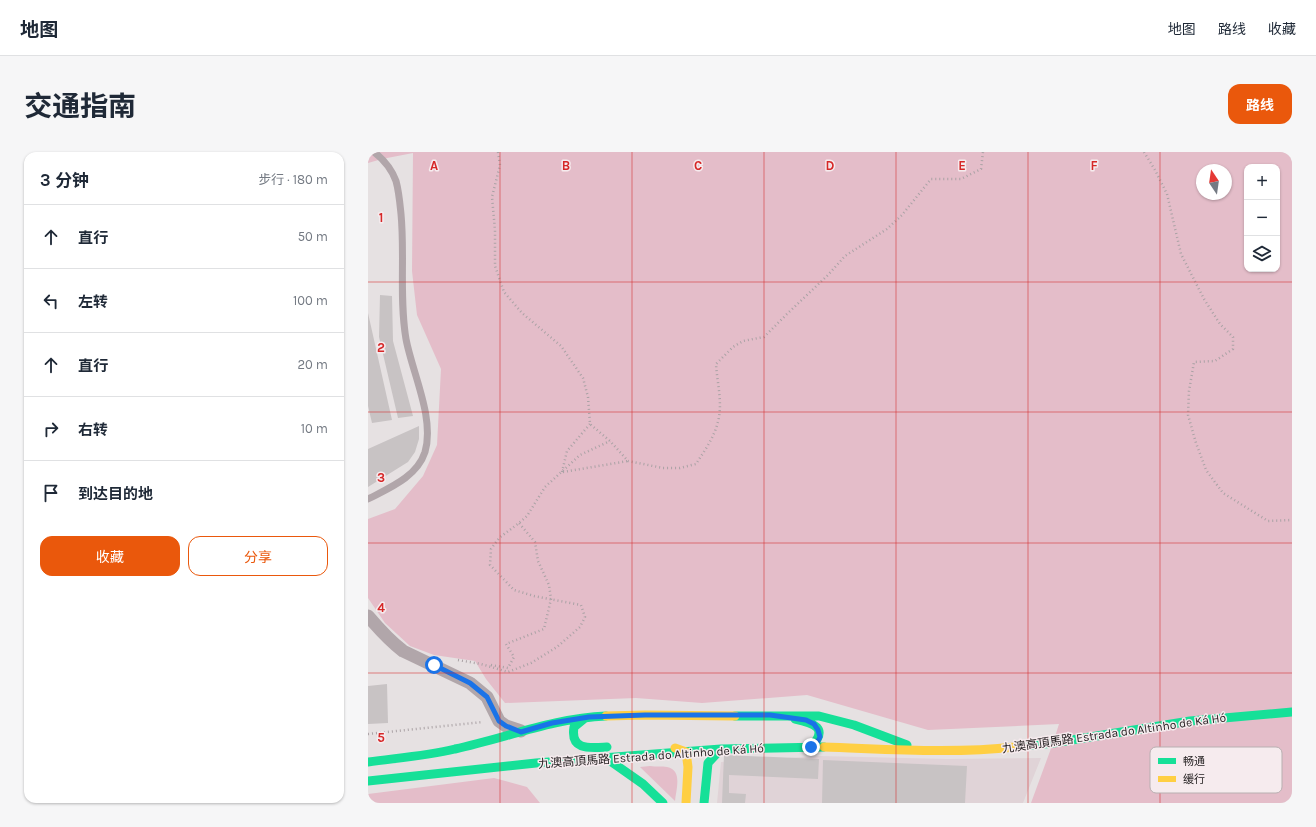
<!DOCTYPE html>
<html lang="zh">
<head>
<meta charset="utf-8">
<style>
	body { margin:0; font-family:Karla,"Noto Sans SC",sans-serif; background:#f6f6f7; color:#1f2937 }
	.controls { position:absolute; right:12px; top:12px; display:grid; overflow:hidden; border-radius:8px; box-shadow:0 1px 3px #0004 }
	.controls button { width:36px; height:36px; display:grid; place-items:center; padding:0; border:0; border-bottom:1px solid #e0e1e3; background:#fff; color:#1f2937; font:20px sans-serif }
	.compass { position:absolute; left:828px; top:12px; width:36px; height:36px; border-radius:50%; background:#fff; box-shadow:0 1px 3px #0004; rotate:347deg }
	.stop { position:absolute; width:12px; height:12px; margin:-9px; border:3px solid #1a73e8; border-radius:50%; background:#fff }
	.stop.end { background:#1a73e8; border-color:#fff; box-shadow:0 1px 4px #0008 }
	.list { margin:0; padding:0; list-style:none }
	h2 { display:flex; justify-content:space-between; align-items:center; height:52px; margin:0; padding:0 16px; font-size:17px }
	h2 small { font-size:13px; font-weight:400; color:#747a83 }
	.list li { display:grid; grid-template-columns:26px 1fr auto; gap:12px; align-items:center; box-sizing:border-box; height:64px; padding:0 16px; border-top:1px solid #e0e1e3 }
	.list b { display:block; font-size:15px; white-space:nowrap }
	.list em { font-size:13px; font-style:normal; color:#747a83 }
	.actions { display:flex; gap:8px; padding:12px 16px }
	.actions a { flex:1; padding:9px 0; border:1px solid #ea580c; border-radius:12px; text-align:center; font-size:14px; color:#ea580c }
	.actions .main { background:#ea580c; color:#fff }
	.icon { flex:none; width:22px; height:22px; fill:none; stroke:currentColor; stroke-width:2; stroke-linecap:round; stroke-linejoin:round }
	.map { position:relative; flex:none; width:924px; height:651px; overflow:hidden; border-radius:12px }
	header { display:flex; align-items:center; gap:24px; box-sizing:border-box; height:56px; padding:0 20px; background:#fff; border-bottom:1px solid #e0e1e3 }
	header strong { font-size:19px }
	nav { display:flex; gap:22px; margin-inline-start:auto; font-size:14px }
	.intro { display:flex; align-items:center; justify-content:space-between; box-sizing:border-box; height:96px; padding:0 24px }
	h1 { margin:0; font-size:28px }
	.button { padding:10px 18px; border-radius:12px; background:#ea580c; color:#fff; font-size:14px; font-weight:700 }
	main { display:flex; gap:24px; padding:0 24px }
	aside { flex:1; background:#fff; border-radius:12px; box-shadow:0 1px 3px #0004 }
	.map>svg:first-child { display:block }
	.built { fill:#e0d3d7 }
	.green { fill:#e4bdc9; fill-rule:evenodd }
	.building { fill:#c8c3c4 }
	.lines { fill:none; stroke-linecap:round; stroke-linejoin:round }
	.path { stroke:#aaa2a5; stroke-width:2.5; stroke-dasharray:1 3; stroke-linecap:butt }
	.lane { stroke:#b1a6aa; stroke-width:7 }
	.street { stroke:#b1a6aa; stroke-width:13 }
	.fast { stroke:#16e098; stroke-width:9 }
	.slow { stroke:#ffcf43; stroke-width:9 }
	.route { stroke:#1a73e8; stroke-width:5 }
	.grid { fill:none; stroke:#d62828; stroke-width:1; stroke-opacity:0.55 }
	.labels { text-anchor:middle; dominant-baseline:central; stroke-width:3; stroke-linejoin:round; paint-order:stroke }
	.street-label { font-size:12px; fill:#272324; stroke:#f6ebee }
	.key { fill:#f6ebee; stroke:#b8afb1; stroke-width:1 }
	.key-label { font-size:11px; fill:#272324 }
	.grid-label { font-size:13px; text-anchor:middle; font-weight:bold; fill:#d62828; stroke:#f6ebee; stroke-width:3; stroke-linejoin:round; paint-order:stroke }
</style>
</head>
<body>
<header>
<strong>地图</strong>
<nav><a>地图</a><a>路线</a><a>收藏</a></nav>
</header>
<div class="intro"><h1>交通指南</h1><a class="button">路线</a></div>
<main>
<aside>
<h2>3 分钟<small>步行 · 180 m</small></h2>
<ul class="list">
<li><svg class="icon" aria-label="ahead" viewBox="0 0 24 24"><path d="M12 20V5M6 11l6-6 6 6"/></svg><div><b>直行</b></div><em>50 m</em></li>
<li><svg class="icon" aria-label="left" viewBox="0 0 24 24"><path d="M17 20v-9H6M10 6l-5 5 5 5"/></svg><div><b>左转</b></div><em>100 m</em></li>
<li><svg class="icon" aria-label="ahead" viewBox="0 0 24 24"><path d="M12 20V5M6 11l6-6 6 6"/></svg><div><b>直行</b></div><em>20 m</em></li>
<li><svg class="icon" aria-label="right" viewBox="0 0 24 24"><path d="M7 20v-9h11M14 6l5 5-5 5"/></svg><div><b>右转</b></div><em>10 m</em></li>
<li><svg class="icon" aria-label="arrive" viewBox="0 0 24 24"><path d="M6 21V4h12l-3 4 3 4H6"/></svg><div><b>到达目的地</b></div></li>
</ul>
<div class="actions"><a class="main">收藏</a><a>分享</a></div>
</aside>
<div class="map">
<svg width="924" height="651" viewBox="0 0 924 651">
	<rect width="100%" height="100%" fill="#e6e1e2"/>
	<path class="built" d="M452,604L579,607L673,606L655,651H349L353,610Z"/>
	<path class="green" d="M0,0H924V651H663L685,591L691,572L560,578L439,543L334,551L268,546L137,551L118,527L107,509L66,503L42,494L17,471L0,446V367L27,357L55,324L69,293L73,217L49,163L44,119L45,1L14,7L0,11ZM879,15H909V117H879ZM834,18H858V42H834Z
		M282,614C288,615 294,614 299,615C315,618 308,638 307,649L272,615Z
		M126,626L159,635L172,651H0V642Z"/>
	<path class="building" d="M12,143L24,144L25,189L45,264L30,266L11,185Z
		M0,161L24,268L4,271L0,254Z
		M51,274V287L47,300L40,310L0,335V297Z
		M19,532L20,571L0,572V534Z
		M356,603L451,607L450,627L361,623V641L378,642L377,651H354Z
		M455,608L599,614L597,651H454Z"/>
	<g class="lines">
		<path class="path" d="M130,0L132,13L124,45L127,78V114L136,140L154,161L193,194L215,226L220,245L222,272L242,289L260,309L295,316H312L328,312C337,298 348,283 351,265C354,248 349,229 348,212L365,195L375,189L396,185L419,162L460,123L477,104L519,77L534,63L563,27H593L613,17L615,0
			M776,0L787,18L799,42L813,102L836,147L852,172L865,185V197L847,209L826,210L821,239L820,263L828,291L838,318L855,341L900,369L924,368
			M194,320L199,299L222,272
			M195,320L260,309
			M90,508L113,512L140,520L163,511L189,495L212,475L217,465L213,453L166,444L146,438L122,413L123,397L131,386L151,371L159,364L177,335L212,303L242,289
			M123,513L140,516L146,505L138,492L176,477L183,447L181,433L170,409L167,390L151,371
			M0,582L115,570"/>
		<path class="lane" d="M0,347C21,336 49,325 57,300C67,266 44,220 38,187C31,146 37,104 33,62C32,52 31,40 28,29C24,18 15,7 6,0"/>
		<path class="street" d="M0,464C11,477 22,489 35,499L102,531L119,545L131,569L138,574L153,579"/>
		<path class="fast" d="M367,564H451L486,573L539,593
			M217,566L206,575C202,599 222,596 239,595
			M427,567C446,571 461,576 443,595
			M647,595L685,591L822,569L924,560
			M238,606L275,632L295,651
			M0,610C29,606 58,604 87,597C138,586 186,566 238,564
			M0,629L168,611L353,597L456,595
			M336,651L340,611L353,597"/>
		<path class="slow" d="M238,564L277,563L367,564
			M456,595C519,597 583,602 647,595
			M307,596L318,600L320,615L318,651"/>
	</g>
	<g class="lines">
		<path class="route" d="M66,513L102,531L119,545L131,569L138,574L153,580L184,571L221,565L277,563H402L438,568L446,572L450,578L452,585L450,589L443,595"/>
	</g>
	<path class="grid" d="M132,0V651M264,0V651M396,0V651M528,0V651M660,0V651M792,0V651M0,130H924M0,260H924M0,391H924M0,521H924"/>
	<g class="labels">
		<g class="street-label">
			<text transform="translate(746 581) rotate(-8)">九澳高頂馬路 Estrada do Altinho de Ká Hó</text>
			<text transform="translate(283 604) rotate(-4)">九澳高頂馬路 Estrada do Altinho de Ká Hó</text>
		</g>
	</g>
	<rect x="782" y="595" width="132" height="46" rx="6" class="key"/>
	<rect x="790" y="606" width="18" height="6" fill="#16e098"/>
	<rect x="790" y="624" width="18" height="6" fill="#ffcf43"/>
	<g class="key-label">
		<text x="815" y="613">畅通</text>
		<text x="815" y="631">缓行</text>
	</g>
	<g class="grid-label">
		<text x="66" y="18">A</text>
		<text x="198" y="18">B</text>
		<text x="330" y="18">C</text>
		<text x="462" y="18">D</text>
		<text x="594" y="18">E</text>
		<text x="726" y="18">F</text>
		<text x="13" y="70">1</text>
		<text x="13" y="200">2</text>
		<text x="13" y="330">3</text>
		<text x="13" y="460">4</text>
		<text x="13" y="590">5</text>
	</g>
</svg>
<div class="controls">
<button>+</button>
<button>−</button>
<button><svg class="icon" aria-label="layers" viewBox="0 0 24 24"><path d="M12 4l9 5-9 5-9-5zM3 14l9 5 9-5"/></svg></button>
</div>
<svg class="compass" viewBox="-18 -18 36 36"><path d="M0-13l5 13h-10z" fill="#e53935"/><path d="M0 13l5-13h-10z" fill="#747a83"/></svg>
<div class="stop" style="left:66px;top:513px"></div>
<div class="stop end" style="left:443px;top:595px"></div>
</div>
</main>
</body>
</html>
